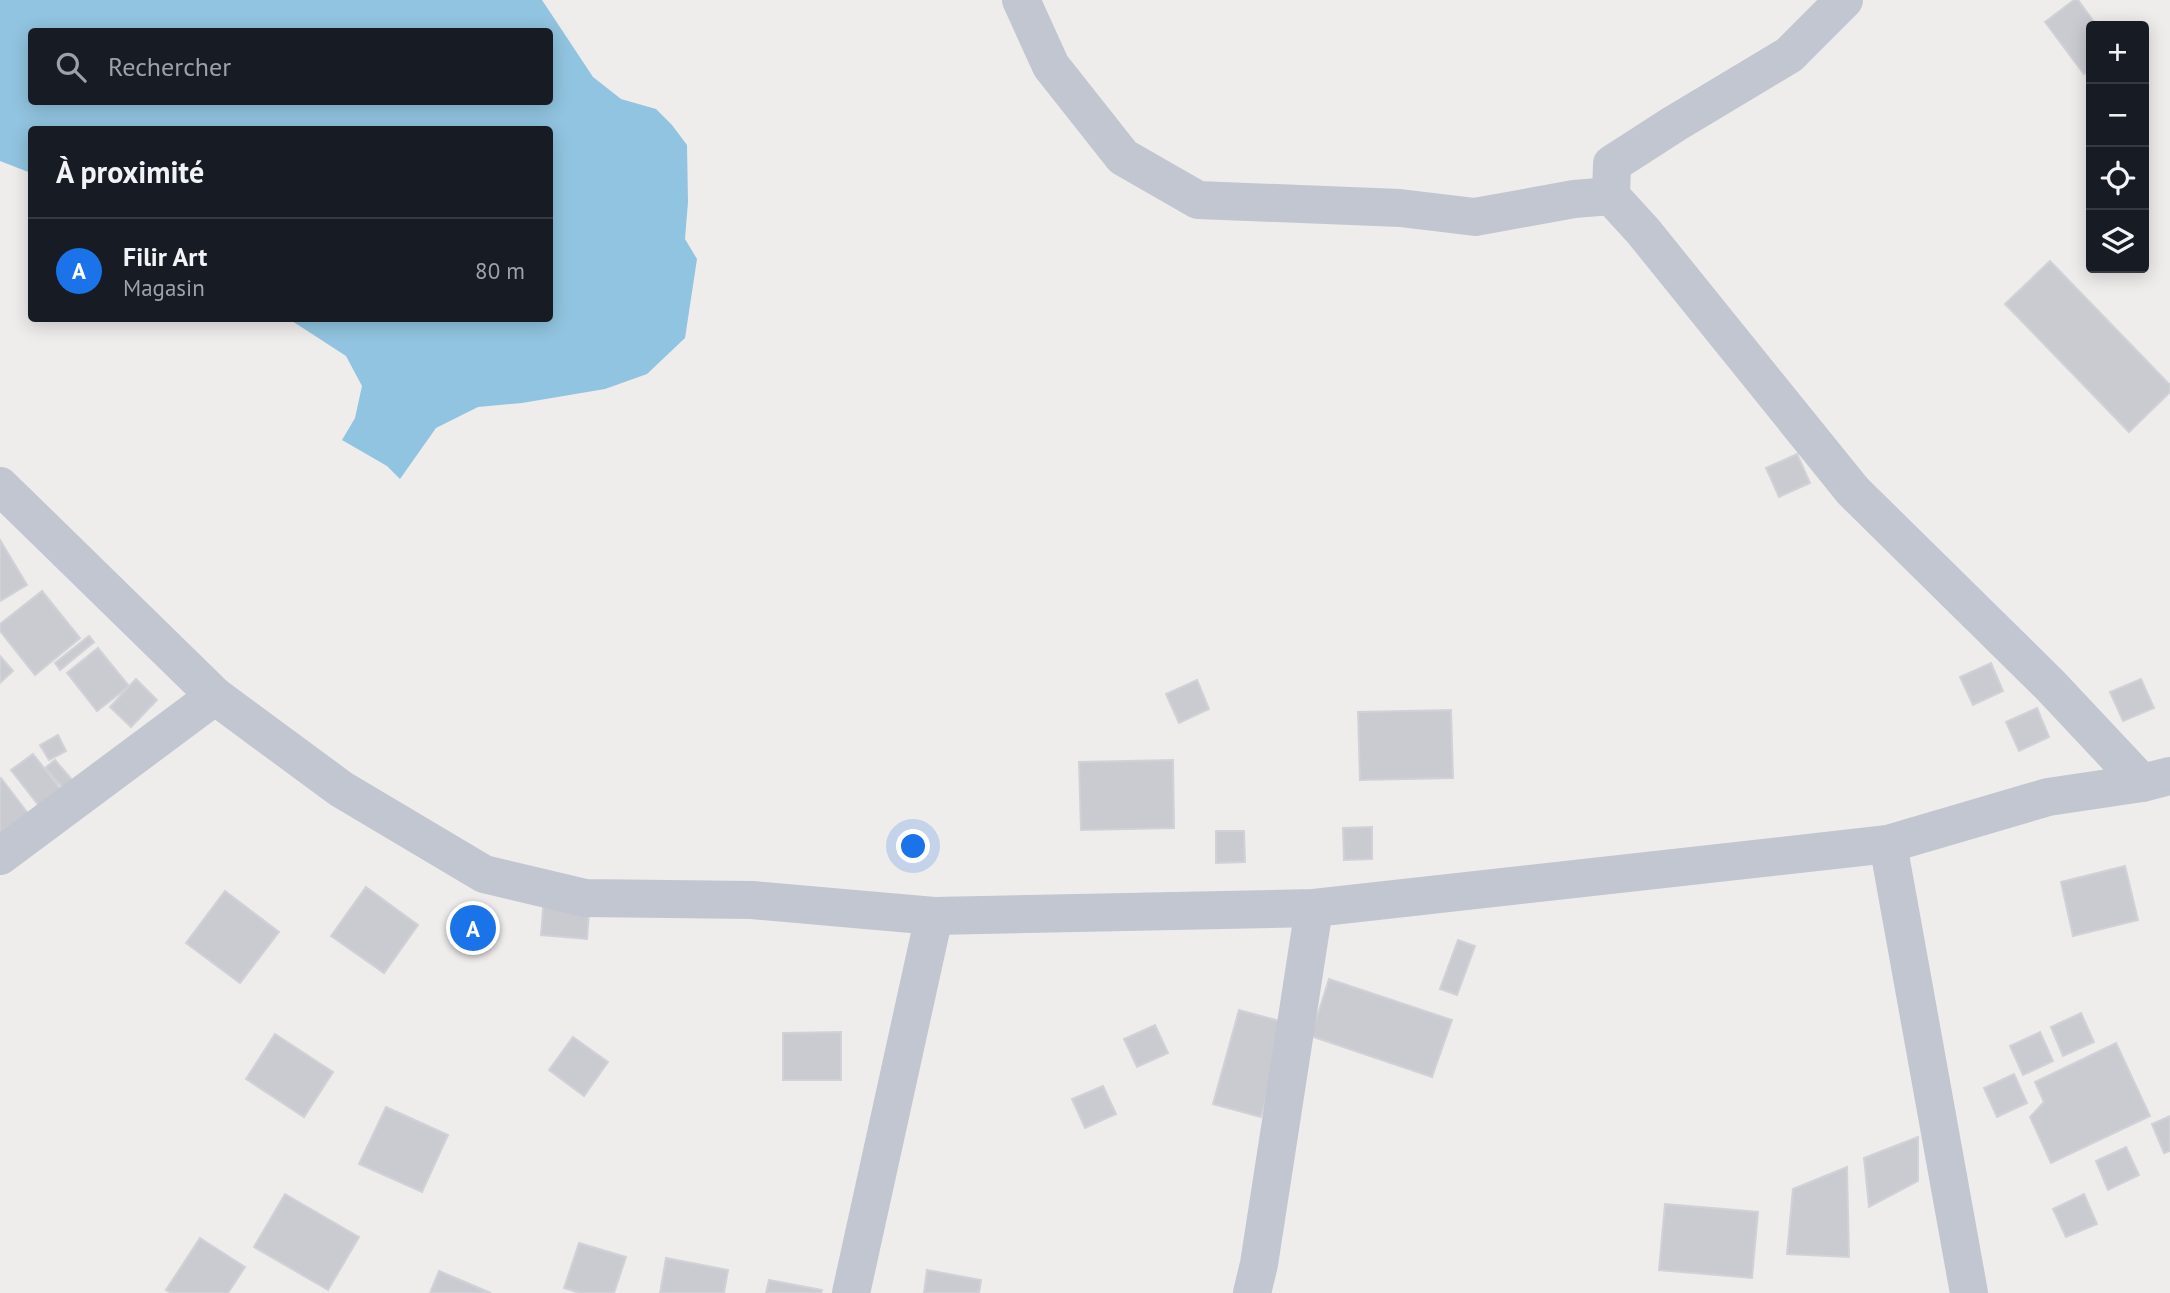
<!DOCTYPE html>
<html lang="fr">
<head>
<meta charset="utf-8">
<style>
	body { margin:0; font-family:"PT Sans",sans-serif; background:#20242c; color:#f1f3f6 }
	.controls { position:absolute; right:21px; top:21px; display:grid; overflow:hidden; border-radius:7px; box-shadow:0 4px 18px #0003 }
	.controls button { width:63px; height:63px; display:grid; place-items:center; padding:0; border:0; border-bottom:2px solid #363941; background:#171b24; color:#f1f3f6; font:35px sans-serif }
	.you { position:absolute; left:914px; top:847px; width:24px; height:24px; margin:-18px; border:5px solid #fff; border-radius:50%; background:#1a73e8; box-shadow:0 0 0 10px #1a73e833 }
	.badge { display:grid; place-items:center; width:46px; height:46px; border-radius:50%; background:#1a73e8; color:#fff; font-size:23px; font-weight:700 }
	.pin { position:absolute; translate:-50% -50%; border:4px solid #fff; box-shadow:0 2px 7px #0006 }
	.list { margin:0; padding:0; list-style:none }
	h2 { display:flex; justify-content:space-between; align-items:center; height:91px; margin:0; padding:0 28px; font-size:30px }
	h2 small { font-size:23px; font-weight:400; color:#9ea1a6 }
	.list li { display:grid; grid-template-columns:46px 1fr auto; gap:21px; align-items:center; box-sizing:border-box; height:105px; padding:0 28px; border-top:2px solid #363941 }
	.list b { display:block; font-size:26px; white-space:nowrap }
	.list p { margin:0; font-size:23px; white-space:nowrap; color:#9ea1a6 }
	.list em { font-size:23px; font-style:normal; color:#9ea1a6 }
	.icon { flex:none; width:38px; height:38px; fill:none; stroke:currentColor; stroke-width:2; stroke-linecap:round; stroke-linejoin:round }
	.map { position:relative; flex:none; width:2170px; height:1293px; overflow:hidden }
	.search { position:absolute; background:#171b24; box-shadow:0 4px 18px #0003; left:28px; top:28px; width:525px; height:77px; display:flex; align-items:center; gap:18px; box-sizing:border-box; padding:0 24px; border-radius:7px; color:#9ea1a6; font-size:26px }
	.panel { position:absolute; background:#171b24; box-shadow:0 4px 18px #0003; left:28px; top:126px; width:525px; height:196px; border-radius:7px }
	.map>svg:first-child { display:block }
	.water { fill:#91c4e0; fill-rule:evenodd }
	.building { fill:#cacbd0; stroke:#d1d2d7; stroke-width:2 }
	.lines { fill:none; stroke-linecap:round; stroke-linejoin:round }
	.minor { stroke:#c1c6d0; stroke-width:38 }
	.tertiary { stroke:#c1c6d0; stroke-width:38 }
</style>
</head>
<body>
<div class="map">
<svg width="2170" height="1293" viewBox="0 0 2170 1293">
	<rect width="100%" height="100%" fill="#efecec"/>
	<path class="water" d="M0,0H542L593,77L621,99L656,109L672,125L687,145L688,202L685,239L697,259L685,338L647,374L605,389L522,403L478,407L436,428L400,479L387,466L342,440L355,418L362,386L346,356L289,319L550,318V130H32L31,173L0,161ZM32,32H550V102H32Z"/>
	<path class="building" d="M2074,0H2078L2097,26H2091V69L2084,74L2045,22Z
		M2050,261L2170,385V392L2129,432L2005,304Z
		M1797,454L1810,483L1779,497L1766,468Z
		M0,540L27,585L0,601Z
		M42,591L80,638L35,675L0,631V624Z
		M89,636L94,642L60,670L55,663Z
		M98,648L129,686L97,711L67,673Z
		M0,656L13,671L0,683Z
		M1991,663L2003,691L1973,705L1960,677Z
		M136,679L157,700L131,727L110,707Z
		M2141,679L2154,708L2123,721L2110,692Z
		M1197,680L1209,709L1179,723L1166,694Z
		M2037,708L2049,737L2019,751L2006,722Z
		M1451,710L1453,778L1360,780L1358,712Z
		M58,735L66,751L49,760L40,745Z
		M33,754L62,791L40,807L11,770Z
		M55,760L73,781L64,789L45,768Z
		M1173,760L1174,828L1081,830L1079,762Z
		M1,778L30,816L0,837V779Z
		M1372,827V859L1344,860L1343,828Z
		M1216,831H1244L1245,862L1216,863Z
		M2125,866L2138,920L2073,936L2061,882Z
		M366,887L418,925L384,973L331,936Z
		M225,891L279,932L240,983L186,943Z
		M544,896L590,900L587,939L541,935Z
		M1458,940L1475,946L1457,995L1440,989Z
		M1329,979L1452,1020L1432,1077L1311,1036Z
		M1239,1010L1287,1023L1261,1117L1213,1104Z
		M2081,1013L2094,1042L2063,1056L2051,1027Z
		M1155,1025L1168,1053L1137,1067L1124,1039Z
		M841,1032V1080H783V1033Z
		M2040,1032L2053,1061L2023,1075L2010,1046Z
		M275,1034L333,1072L304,1117L246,1079Z
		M573,1037L608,1062L584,1096L549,1070Z
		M2116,1043L2150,1116L2051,1163L2030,1117L2044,1102L2035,1082Z
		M2014,1074L2027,1103L1997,1117L1984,1088Z
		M1103,1086L1116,1114L1085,1128L1072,1099Z
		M386,1107L448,1135L422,1192L359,1164Z
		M2170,1116V1151L2164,1153L2152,1124Z
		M1918,1137V1181L1869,1207L1864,1158Z
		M2126,1147L2139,1175L2108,1190L2096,1161Z
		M1847,1167L1849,1257L1787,1254L1793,1189Z
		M285,1194L359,1237L328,1290L254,1247Z
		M2084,1194L2097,1224L2066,1237L2053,1209Z
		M1665,1204L1758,1212L1752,1278L1659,1270Z
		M200,1238L245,1267L228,1293H171L166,1290Z
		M579,1243L626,1257L614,1293H580L564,1288Z
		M666,1258L728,1270L724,1293H660Z
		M927,1270L981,1280L979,1293H924Z
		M439,1271L491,1293H430Z
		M769,1280L822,1290L821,1293H766Z"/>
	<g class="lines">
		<path class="minor" d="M1021,0L1051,66L1123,157L1198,200L1400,208L1475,217L1574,199L1611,196
			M1844,0L1789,55L1674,124L1612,164L1611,196L1643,231L1853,491L2050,685L2142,783
			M1888,844L1969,1293
			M0,856L215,696
			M851,1293L934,916
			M1252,1293L1259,1264L1314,908"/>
		<path class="tertiary" d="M0,486L215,696L341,789L484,874L585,898L752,900L934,916L1314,908L1888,844L2048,797L2142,783L2170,776"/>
	</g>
</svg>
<div class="controls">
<button>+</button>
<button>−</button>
<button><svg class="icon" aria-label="locate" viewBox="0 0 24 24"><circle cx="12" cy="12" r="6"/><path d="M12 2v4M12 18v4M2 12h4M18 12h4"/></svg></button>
<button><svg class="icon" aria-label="layers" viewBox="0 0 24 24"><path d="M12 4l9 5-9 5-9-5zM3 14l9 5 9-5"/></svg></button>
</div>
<div class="you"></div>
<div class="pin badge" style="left:473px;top:928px">A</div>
<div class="search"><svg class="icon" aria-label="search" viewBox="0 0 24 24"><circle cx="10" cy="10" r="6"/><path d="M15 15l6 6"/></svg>Rechercher</div>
<section class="panel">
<h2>À proximité<small></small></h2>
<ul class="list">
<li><span class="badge">A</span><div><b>Filir Art</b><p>Magasin</p></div><em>80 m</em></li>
</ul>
</section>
</div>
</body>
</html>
